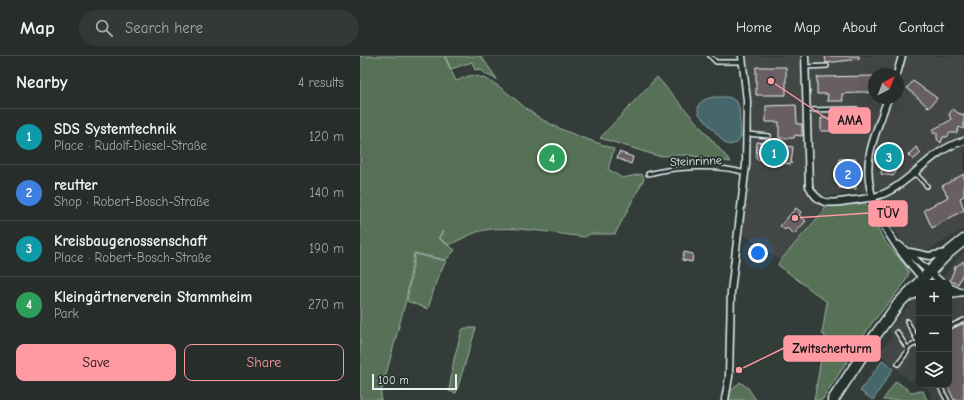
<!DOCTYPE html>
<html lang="en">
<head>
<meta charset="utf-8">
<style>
	body { margin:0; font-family:"Comic Neue",sans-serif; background:#323936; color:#f1f3f6 }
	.controls { position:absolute; right:12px; bottom:12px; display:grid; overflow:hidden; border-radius:8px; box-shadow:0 4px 16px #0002 }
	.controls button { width:36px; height:36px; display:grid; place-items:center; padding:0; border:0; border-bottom:1px solid #424947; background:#262d2a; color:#f1f3f6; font:20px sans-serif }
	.compass { position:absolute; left:508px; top:12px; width:36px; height:36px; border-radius:50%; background:#262d2a; box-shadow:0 4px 16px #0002; rotate:42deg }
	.scale { position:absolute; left:12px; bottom:10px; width:85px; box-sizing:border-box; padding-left:4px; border:2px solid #e8f1f8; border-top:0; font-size:11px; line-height:14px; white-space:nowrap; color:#e8f1f8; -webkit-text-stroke:3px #26332d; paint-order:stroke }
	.you { position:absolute; left:398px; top:197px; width:14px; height:14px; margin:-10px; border:3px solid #fff; border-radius:50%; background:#1a73e8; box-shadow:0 0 0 6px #1a73e833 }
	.badge { display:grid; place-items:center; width:26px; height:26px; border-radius:50%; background:#ff9aa2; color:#fff; font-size:13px; font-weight:700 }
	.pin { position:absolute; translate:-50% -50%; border:2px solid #fff; box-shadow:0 1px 4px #0006 }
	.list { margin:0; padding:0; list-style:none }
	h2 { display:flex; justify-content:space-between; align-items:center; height:52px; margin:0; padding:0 16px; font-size:17px }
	h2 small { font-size:13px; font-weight:400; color:#a4a8a8 }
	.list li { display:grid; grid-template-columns:26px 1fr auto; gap:12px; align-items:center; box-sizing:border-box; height:56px; padding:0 16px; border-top:1px solid #424947 }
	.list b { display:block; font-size:15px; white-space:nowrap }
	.list p { margin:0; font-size:13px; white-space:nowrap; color:#a4a8a8 }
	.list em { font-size:13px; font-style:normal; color:#a4a8a8 }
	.actions { display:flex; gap:8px; padding:12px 16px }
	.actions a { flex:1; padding:9px 0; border:1px solid #ff9aa2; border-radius:8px; text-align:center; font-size:14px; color:#ff9aa2 }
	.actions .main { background:#ff9aa2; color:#111 }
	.icon { flex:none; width:22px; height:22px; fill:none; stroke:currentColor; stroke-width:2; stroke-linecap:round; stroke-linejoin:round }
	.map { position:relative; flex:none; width:604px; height:344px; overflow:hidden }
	header { display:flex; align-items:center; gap:24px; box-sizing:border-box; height:56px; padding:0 20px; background:#262d2a; border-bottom:1px solid #424947 }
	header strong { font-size:19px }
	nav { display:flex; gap:22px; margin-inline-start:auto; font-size:14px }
	.search { width:280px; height:36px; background:#323936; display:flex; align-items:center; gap:10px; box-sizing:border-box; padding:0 14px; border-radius:22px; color:#a4a8a8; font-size:15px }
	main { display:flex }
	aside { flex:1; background:#262d2a }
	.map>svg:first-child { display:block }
	.built { fill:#434645; fill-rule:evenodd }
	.green { fill:#577156; stroke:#a0b1a7 }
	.water { fill:#44666b; stroke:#869ea3 }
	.building { fill:#695e62; stroke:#e8f1f8 }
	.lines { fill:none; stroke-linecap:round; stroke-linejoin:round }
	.service-casing { stroke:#e8f1f8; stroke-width:6 }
	.minor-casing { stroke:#e8f1f8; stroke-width:9 }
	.primary-casing { stroke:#e8f1f8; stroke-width:13 }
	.service { stroke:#26332d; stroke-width:3 }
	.minor { stroke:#26332d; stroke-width:6 }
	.primary { stroke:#26332d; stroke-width:10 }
	.labels { text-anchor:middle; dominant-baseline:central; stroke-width:4; stroke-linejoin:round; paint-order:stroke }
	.street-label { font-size:12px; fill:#e8f1f8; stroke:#26332d }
	.leader { fill:none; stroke:#ff9aa2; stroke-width:1.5 }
	.callout-dot { fill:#ff9aa2; stroke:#26332d; stroke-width:1.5 }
	.callout { fill:#ff9aa2; stroke:#ff9aa2; stroke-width:1.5 }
	.callout-label { font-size:13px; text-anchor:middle; font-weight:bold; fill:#111 }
</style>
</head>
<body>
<header>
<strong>Map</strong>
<div class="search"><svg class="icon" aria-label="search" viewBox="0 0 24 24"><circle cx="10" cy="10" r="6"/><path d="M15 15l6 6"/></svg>Search here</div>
<nav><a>Home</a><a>Map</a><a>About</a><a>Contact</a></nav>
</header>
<main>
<aside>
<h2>Nearby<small>4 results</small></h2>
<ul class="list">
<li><span class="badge" style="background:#0f9aa8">1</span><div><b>SDS Systemtechnik</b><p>Place · Rudolf-Diesel-Straße</p></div><em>120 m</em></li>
<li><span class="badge" style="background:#3f7fe0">2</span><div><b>reutter</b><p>Shop · Robert-Bosch-Straße</p></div><em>140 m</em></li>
<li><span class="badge" style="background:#0f9aa8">3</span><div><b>Kreisbaugenossenschaft</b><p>Place · Robert-Bosch-Straße</p></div><em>190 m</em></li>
<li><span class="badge" style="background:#2e9e5b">4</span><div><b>Kleingärtnerverein Stammheim</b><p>Park</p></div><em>270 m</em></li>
</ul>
<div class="actions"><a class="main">Save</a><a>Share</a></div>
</aside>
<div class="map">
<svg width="604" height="344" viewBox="0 0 604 344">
	<rect width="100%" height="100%" fill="#333c38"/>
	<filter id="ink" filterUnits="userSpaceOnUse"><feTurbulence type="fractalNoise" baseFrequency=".025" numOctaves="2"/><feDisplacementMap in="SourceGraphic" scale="8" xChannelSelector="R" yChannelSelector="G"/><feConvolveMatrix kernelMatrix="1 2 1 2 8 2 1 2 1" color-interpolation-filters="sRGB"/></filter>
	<g filter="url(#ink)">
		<path class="built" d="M385,0H604V173L565,196L555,194L541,183L530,166L522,147L524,143L521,132L471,140L464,139L462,153L420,204L380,176L389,43ZM514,18H538V42H514Z
			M604,195V344H573L567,329H589V243H592L593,230L586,226L584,220Z
			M559,242V318L551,326L519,297L532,281L529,274L554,244Z"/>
		<path class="green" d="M0,0H84L96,25C102,23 109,18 116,20C139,25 156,46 175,59C199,75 228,83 254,93L248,113L262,122L282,118L284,123L255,178H230L225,181C196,178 144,167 117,176C108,179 98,185 89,189L79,182L83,175L78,182L95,194L86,204L54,197L46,244L21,337V344H0Z
			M85,0H121L137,23L127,19L120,13L115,14L112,6L91,13Z
			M297,21L371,106L327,99L298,100L240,82Z
			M502,146C511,148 515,169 520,177C527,192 544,203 549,217L543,229L512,267L462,344H454L465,279L462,278L467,246L418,209L419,206L465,153V149L475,150Z
			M55,198L86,205L77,223L68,253L47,245Z
			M105,272H116L96,337L89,335L94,303L102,274Z
			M536,325L551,336L563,335L567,344H523Z
			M380,326L388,332L396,344H368L370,336Z"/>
		<path class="water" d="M354,41H369L377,46L379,51L381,80L377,87L369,89L365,87L339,58C335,46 344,43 354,41Z
			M523,304L533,313L513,344L500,335Z"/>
		<path class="building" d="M465,0H499V3L466,7Z
			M396,11H426V39H396Z
			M514,20V32L508,38V36H496V37L482,38L483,45H467L468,38H457V21Z
			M553,25L577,42L569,52L547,32Z
			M436,49L437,68H442V80L435,79L434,82H419V66H406V50Z
			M593,53L598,57L604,59V73L599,71L597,77H590L587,81H583L581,87L577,83V76L574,78L572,74L591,64L589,58Z
			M461,62H489V75H461Z
			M397,86L433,91L431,108L396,103Z
			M556,91L561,97L553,104L548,99Z
			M530,92L536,93V116L533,120L521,118L523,96H529Z
			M259,96L273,101L271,108L257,102Z
			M479,103H496V133L479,132Z
			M604,118V140L600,142L604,154L572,172L564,154L588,141L582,130Z
			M436,152L441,156L439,159L446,165L434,178L427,172L425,174L420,170Z
			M324,196L333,198L332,206L322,204Z
			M604,205V215L598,228L590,225L595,211Z
			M604,267V344H594L587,329H589V274Z"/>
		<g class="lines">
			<defs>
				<path id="service" d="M350,0L356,6H382
					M445,11L467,10
					M447,54L496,53
					M387,78L409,80
					M555,117L567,130
					M288,118C313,111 361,108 385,117
					M547,265L558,286
					M589,271L604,264
					M537,276L547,292L557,287L559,291
					M538,308L547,296V292
					M579,329L587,344"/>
				<path id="minor" d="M445,0L449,130C458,149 468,148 487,145C502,143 518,142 531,134C556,120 575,92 604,85
					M537,18L542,0
					M528,42C522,60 514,78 510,97C500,146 536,194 567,227
					M539,189L582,227
					M550,196L569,200L587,197
					M589,231L600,236
					M589,238L604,236
					M547,242L559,237
					M365,344L369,321L371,236L386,109L387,45L382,0"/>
				<path id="primary" d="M473,344L515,280L539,247L589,196L604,184"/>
			</defs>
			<use href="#service" class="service-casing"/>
			<use href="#minor" class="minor-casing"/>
			<use href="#primary" class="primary-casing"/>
			<use href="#service" class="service"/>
			<use href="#minor" class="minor"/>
			<use href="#primary" class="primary"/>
		</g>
	</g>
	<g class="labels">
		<g class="street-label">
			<text transform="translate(336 105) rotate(-2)">Steinrinne</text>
		</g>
	</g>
	<path class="leader" d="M411 25L469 64M435 162L509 157M379 314L424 292"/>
	<g class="callout-dot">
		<circle cx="411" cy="25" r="4"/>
		<circle cx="435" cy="162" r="4"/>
		<circle cx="379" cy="314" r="4"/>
	</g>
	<g class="callout">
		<rect x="469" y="52" width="41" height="25" rx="4"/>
		<rect x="509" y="145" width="38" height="25" rx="4"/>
		<rect x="424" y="280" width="96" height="25" rx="4"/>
	</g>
	<g class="callout-label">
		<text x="490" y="69">AMA</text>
		<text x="528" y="162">TÜV</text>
		<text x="472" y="297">Zwitscherturm</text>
	</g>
</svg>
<div class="controls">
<button>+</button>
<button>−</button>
<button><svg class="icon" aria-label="layers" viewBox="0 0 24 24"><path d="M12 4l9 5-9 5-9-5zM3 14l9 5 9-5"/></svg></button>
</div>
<svg class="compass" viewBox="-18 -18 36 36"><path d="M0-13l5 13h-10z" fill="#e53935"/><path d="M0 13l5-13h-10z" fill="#a4a8a8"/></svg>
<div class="scale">100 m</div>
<div class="you"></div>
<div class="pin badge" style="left:414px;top:97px;background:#0f9aa8">1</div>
<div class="pin badge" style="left:488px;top:118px;background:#3f7fe0">2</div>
<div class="pin badge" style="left:529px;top:101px;background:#0f9aa8">3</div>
<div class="pin badge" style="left:192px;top:102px;background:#2e9e5b">4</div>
</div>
</main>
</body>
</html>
